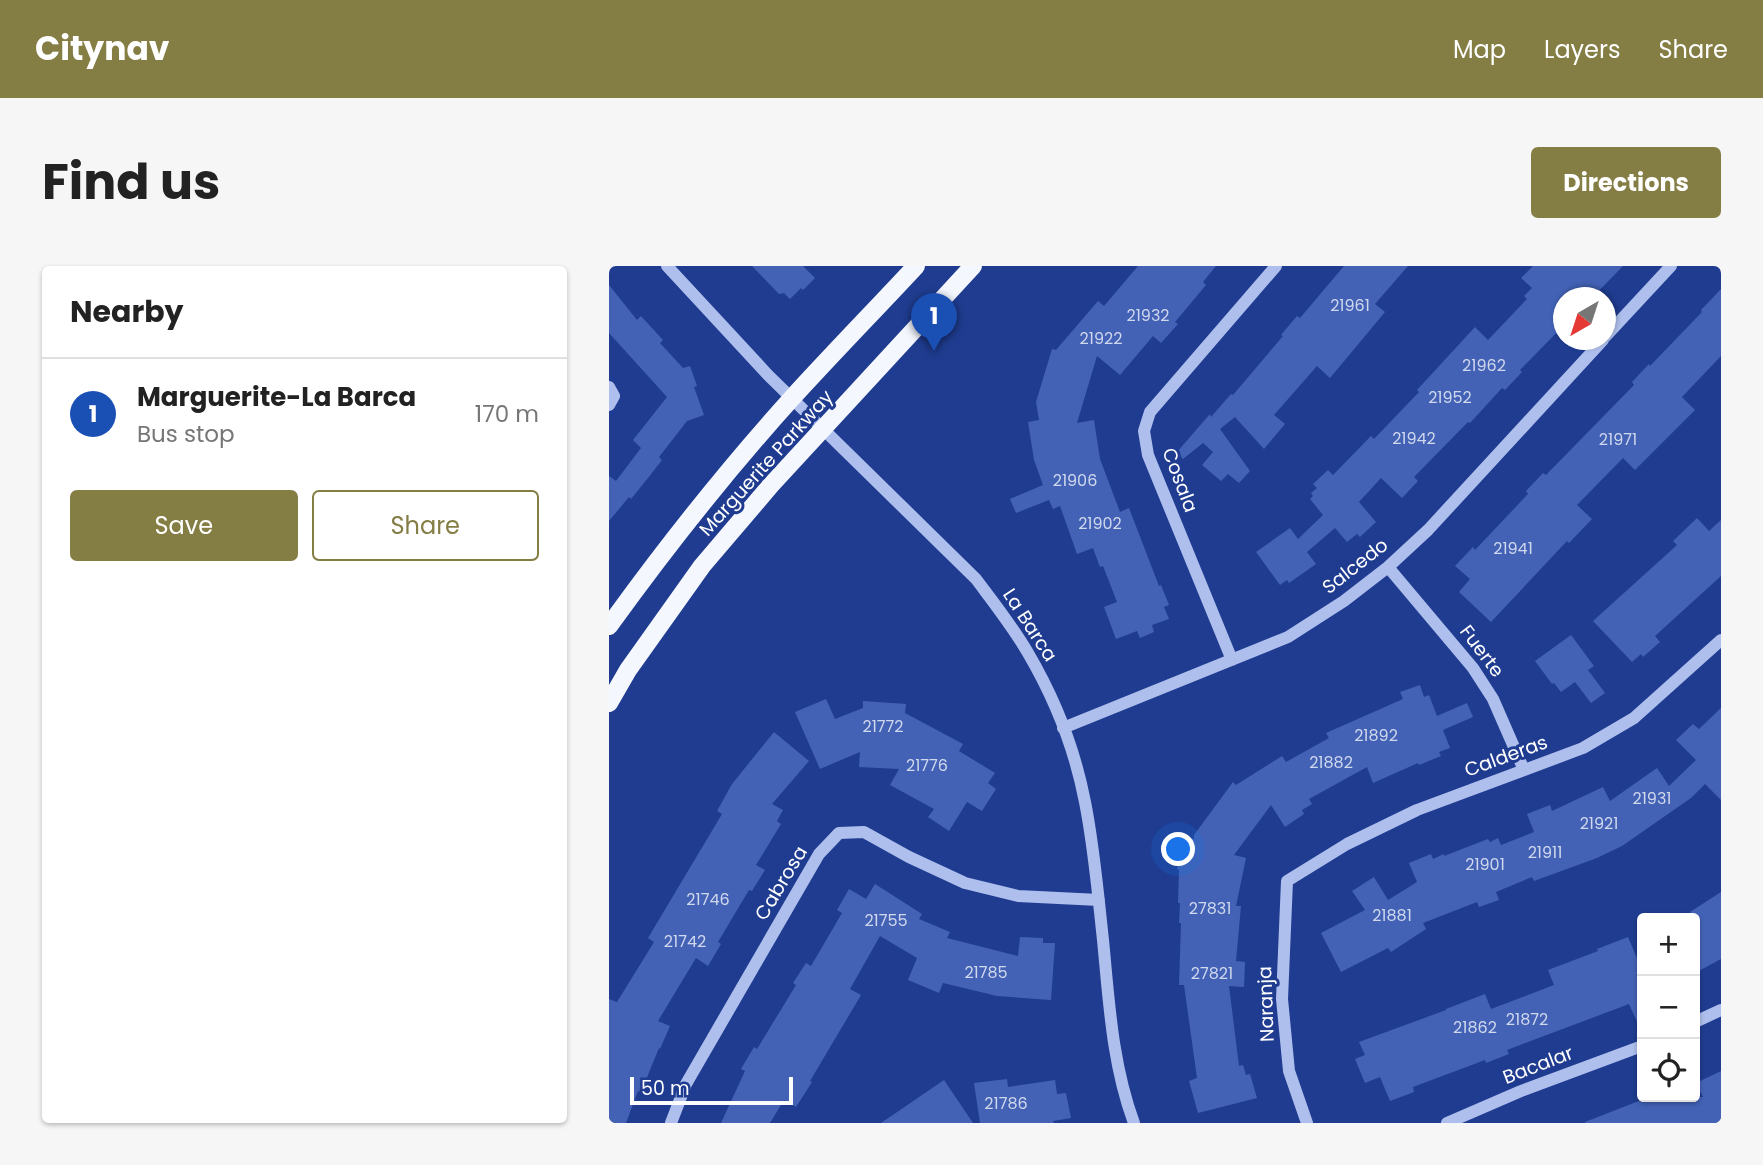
<!DOCTYPE html>
<html lang="en">
<head>
<meta charset="utf-8">
<style>
	body { margin:0; font-family:Poppins,sans-serif; background:#f6f6f6; color:#222 }
	.controls { position:absolute; right:21px; bottom:21px; display:grid; overflow:hidden; border-radius:7px; box-shadow:0 2px 5px #0004 }
	.controls button { width:63px; height:63px; display:grid; place-items:center; padding:0; border:0; border-bottom:2px solid #e0e0e0; background:#fff; color:#222; font:35px sans-serif }
	.compass { position:absolute; left:944px; top:21px; width:63px; height:63px; border-radius:50%; background:#fff; box-shadow:0 2px 5px #0004; rotate:219deg }
	.scale { position:absolute; left:21px; bottom:18px; width:163px; box-sizing:border-box; padding-left:7px; border:4px solid #fff; border-top:0; font-size:19px; line-height:24px; white-space:nowrap; color:#fff; -webkit-text-stroke:5px #1f3c90; paint-order:stroke }
	.you { position:absolute; left:570px; top:584px; width:24px; height:24px; margin:-18px; border:5px solid #fff; border-radius:50%; background:#1a73e8; box-shadow:0 0 0 10px #1a73e833 }
	.badge { display:grid; place-items:center; width:46px; height:46px; border-radius:50%; background:#847d44; color:#fff; font-size:23px; font-weight:700 }
	.pin { position:absolute; translate:-50% -58px; filter:drop-shadow(0 2px 4px #0008) }
	.pin::after { content:''; position:absolute; top:37px; width:24px; height:21px; background:inherit; clip-path:polygon(0 0,100% 0,50% 100%) }
	.list { margin:0; padding:0; list-style:none }
	h2 { display:flex; justify-content:space-between; align-items:center; height:91px; margin:0; padding:0 28px; font-size:30px }
	h2 small { font-size:23px; font-weight:400; color:#767676 }
	.list li { display:grid; grid-template-columns:46px 1fr auto; gap:21px; align-items:center; box-sizing:border-box; height:112px; padding:0 28px; border-top:2px solid #e0e0e0 }
	.list b { display:block; font-size:26px; white-space:nowrap }
	.list p { margin:0; font-size:23px; white-space:nowrap; color:#767676 }
	.list em { font-size:23px; font-style:normal; color:#767676 }
	.actions { display:flex; gap:14px; padding:21px 28px }
	.actions a { flex:1; padding:16px 0; border:2px solid #847d44; border-radius:7px; text-align:center; font-size:24px; color:#847d44 }
	.actions .main { background:#847d44; color:#fff }
	.icon { flex:none; width:38px; height:38px; fill:none; stroke:currentColor; stroke-width:2; stroke-linecap:round; stroke-linejoin:round }
	.map { position:relative; flex:none; width:1112px; height:857px; overflow:hidden; border-radius:7px }
	header { display:flex; align-items:center; gap:42px; box-sizing:border-box; height:98px; padding:0 35px; background:#847d44; color:#fff }
	header strong { font-size:33px }
	nav { display:flex; gap:38px; margin-inline-start:auto; font-size:24px }
	.intro { display:flex; align-items:center; justify-content:space-between; box-sizing:border-box; height:168px; padding:0 42px }
	h1 { margin:0; font-size:49px }
	.button { padding:18px 32px; border-radius:7px; background:#847d44; color:#fff; font-size:24px; font-weight:700 }
	main { display:flex; gap:42px; padding:0 42px }
	aside { flex:1; background:#fff; border-radius:7px; box-shadow:0 2px 5px #0004 }
	.map>svg:first-child { display:block }
	.building { fill:#4362b6 }
	.lines { fill:none; stroke-linecap:round; stroke-linejoin:round }
	.minor { stroke:#aebfed; stroke-width:12 }
	.major { stroke:#f5f7ff; stroke-width:18 }
	.labels { text-anchor:middle; dominant-baseline:central; stroke-width:6; stroke-linejoin:round; paint-order:stroke }
	.number-label { font-size:16px; fill:#d0d8ed }
	.street-label { font-size:19px; fill:#fff; stroke:#1f3c90 }
</style>
</head>
<body>
<header>
<strong>Citynav</strong>
<nav><a>Map</a><a>Layers</a><a>Share</a></nav>
</header>
<div class="intro"><h1>Find us</h1><a class="button">Directions</a></div>
<main>
<aside>
<h2>Nearby<small></small></h2>
<ul class="list">
<li><span class="badge" style="background:#1a4fb4">1</span><div><b>Marguerite-La Barca</b><p>Bus stop</p></div><em>170 m</em></li>
</ul>
<div class="actions"><a class="main">Save</a><a>Share</a></div>
</aside>
<div class="map">
<svg width="1112" height="857" viewBox="0 0 1112 857">
	<rect width="100%" height="100%" fill="#1f3c90"/>
	<path class="building" d="M143,0H194L206,12L194,24L192,22L181,33L175,27L170,28Z
		M529,0H607L594,16L597,19L566,56L569,58L552,77L544,70L511,109L488,90L468,157L485,154L491,193L511,246L520,242L550,320L552,319L560,339L555,341L560,353L543,359L545,366L531,372L528,365L507,373L495,341L508,336L494,300L491,301L484,282L468,288L451,240L444,243L440,234L407,247L401,233L434,219L425,194L419,156L430,154L427,136L443,83L447,84L489,35L495,40Z
		M735,0H799L766,38L776,46L721,112L708,100L665,149L676,158L655,183L626,151L611,163L641,205L630,217L619,208L612,215L593,199L604,186L594,177L574,193L568,186L601,148L602,151L622,128L624,129L674,70L672,69L688,50L691,52Z
		M924,0H1014L983,32H955V59L911,104L913,106L896,124L893,122L861,157L859,156L805,211L809,215L793,232L772,212L750,236L767,256L751,271L748,268L738,276L726,262L698,286L707,298L680,317L678,314L671,319L647,286L681,262L689,273L714,249L701,233L704,230L702,227L708,222L704,218L719,204L724,209L762,170L765,173L810,126L808,124L866,61L879,74L918,33L915,30L923,22L912,12Z
		M0,19L28,54L32,50L54,74L51,77L74,102L81,100L88,120L85,121L95,149L78,155L50,191L53,194L39,212L22,233L20,231L0,255V210L7,215L32,182L24,174L58,131L0,67Z
		M1112,23V90L1073,131L1086,144L1026,204L1014,192L968,239L983,253L960,277L958,275L882,356L850,326L861,313L846,300L864,281L866,284L919,228L917,225L934,207L937,209L1025,119L1023,116L1040,98L1041,100L1093,46L1092,44Z
		M1088,252L1100,265L1112,254V310L1046,370L1051,376L1034,391L1032,388L1023,396L984,355L1068,279L1064,275Z
		M962,369L985,400L979,404L996,427L982,437L966,416L952,426L945,417L943,418L926,395Z
		M811,419L815,431L820,429L828,450L858,437L864,451L834,464L841,482L830,486L832,490L810,499L809,497L764,517L758,501L700,533L703,538L693,544L695,548L676,561L662,539L625,589L637,592L627,640H632L627,695L636,696L635,721L620,720L630,800L634,799L637,809L641,808L648,832L589,847L580,815L588,812L575,719H570L572,657H570L571,637H569L570,604L568,603L574,571L585,573V569L624,516L627,519L673,490L677,496L720,472L717,467L794,433L791,426Z
		M217,433L226,453L254,442V435L297,438L296,447L354,478L350,485L386,507L379,517L387,523L373,545L358,536L340,565L319,551L325,543L281,519L290,503L250,501L251,486L211,503L186,446Z
		M1112,442V534L1096,518L1082,532L1013,580L988,592L925,615L923,611L887,626L890,634L870,641L868,636L814,657L817,663L782,686L779,682L732,706L712,667L756,644L743,625L765,611L779,634L808,616L800,597L822,588L824,593L835,588V590L879,573L881,576L889,572L892,579L925,566L918,548L941,539L943,545L994,521L1001,535L1048,502L1060,520L1087,494L1067,474L1084,458L1090,463Z
		M165,466L200,495L163,538L174,544L168,555L172,558L147,599L156,604L143,625L140,624L109,676L112,678L99,700L87,692L49,755L61,760L51,783L50,782L32,826L29,825L17,857H0V733L8,736L45,676L39,672L113,548L108,545L123,518Z
		M266,618L313,648L310,653L341,666L338,672L409,690L411,671L434,672V677H446L442,734L388,730L334,717L330,727L299,714L308,692L271,670L241,723L252,729L201,815L203,816L187,841L175,834L161,857H112L136,805L132,803L145,781L148,783L187,719L184,717L197,697L202,700L233,647L228,644L240,623L257,633Z
		M1112,626V693L1086,707V652L1081,646Z
		M1019,671L1033,704V767L1020,738L898,784L900,788L877,797L876,794L804,821L805,826L781,835L771,811L756,817L746,793L756,789L750,776L837,744V743L876,728L882,743L945,719L939,704L989,685L988,683Z
		M1112,805V857H976V856L1040,831H1094L1087,817Z
		M398,813L399,821L446,814L448,828L457,827L462,852L444,855L445,857H371L365,817Z
		M335,814L364,857H272Z"/>
	<g class="lines">
		<path class="minor" d="M58,0L159,109L367,313C385,337 404,361 419,387C446,433 466,484 476,536C485,581 489,628 494,674C500,735 503,798 525,857
			M996,71L1062,0
			M0,121L5,130L0,139
			M779,301L864,402L884,433L915,504
			M623,394L539,189L535,165L541,146L667,0
			M454,462L679,371L735,335L779,301L819,264L994,74
			M1086,756L1112,744
			M62,857L77,818L210,588L230,567L255,566L300,591L356,617L409,630L490,634
			M698,857L680,805L673,733L678,615L738,578L808,544L974,482L1025,452L1112,374
			M838,857L912,825L1033,780"/>
		<path class="major" d="M0,360C57,281 118,204 183,132C224,87 266,44 307,0
			M0,437L19,404L93,300L162,219L364,0"/>
	</g>
	<g class="labels">
		<g class="number-label">
			<text x="741" y="39">21961</text>
			<text x="539" y="49">21932</text>
			<text x="492" y="72">21922</text>
			<text x="875" y="99">21962</text>
			<text x="841" y="131">21952</text>
			<text x="805" y="172">21942</text>
			<text x="1009" y="173">21971</text>
			<text x="466" y="214">21906</text>
			<text x="491" y="257">21902</text>
			<text x="904" y="282">21941</text>
			<text x="274" y="460">21772</text>
			<text x="767" y="469">21892</text>
			<text x="722" y="496">21882</text>
			<text x="318" y="499">21776</text>
			<text x="1043" y="532">21931</text>
			<text x="990" y="557">21921</text>
			<text x="936" y="586">21911</text>
			<text x="876" y="598">21901</text>
			<text x="99" y="633">21746</text>
			<text x="601" y="642">27831</text>
			<text x="783" y="649">21881</text>
			<text x="277" y="654">21755</text>
			<text x="76" y="675">21742</text>
			<text x="377" y="706">21785</text>
			<text x="603" y="707">27821</text>
			<text x="918" y="753">21872</text>
			<text x="866" y="761">21862</text>
			<text x="397" y="837">21786</text>
		</g>
		<g class="street-label">
			<text transform="translate(157 197) rotate(-48)">Marguerite Parkway</text>
			<text transform="translate(571 214) rotate(69)">Cosala</text>
			<text transform="translate(746 300) rotate(-38)">Salcedo</text>
			<text transform="translate(421 359) rotate(57)">La Barca</text>
			<text transform="translate(873 385) rotate(53)">Fuerte</text>
			<text transform="translate(897 490) rotate(-20)">Calderas</text>
			<text transform="translate(172 617) rotate(-59)">Cabrosa</text>
			<text transform="translate(657 738) rotate(-92)">Naranja</text>
			<text transform="translate(929 799) rotate(-21)">Bacalar</text>
		</g>
	</g>
</svg>
<div class="controls">
<button>+</button>
<button>−</button>
<button><svg class="icon" aria-label="locate" viewBox="0 0 24 24"><circle cx="12" cy="12" r="6"/><path d="M12 2v4M12 18v4M2 12h4M18 12h4"/></svg></button>
</div>
<svg class="compass" viewBox="-18 -18 36 36"><path d="M0-13l5 13h-10z" fill="#e53935"/><path d="M0 13l5-13h-10z" fill="#767676"/></svg>
<div class="scale">50 m</div>
<div class="you"></div>
<div class="pin badge" style="left:325px;top:85px;background:#1a4fb4">1</div>
</div>
</main>
</body>
</html>
